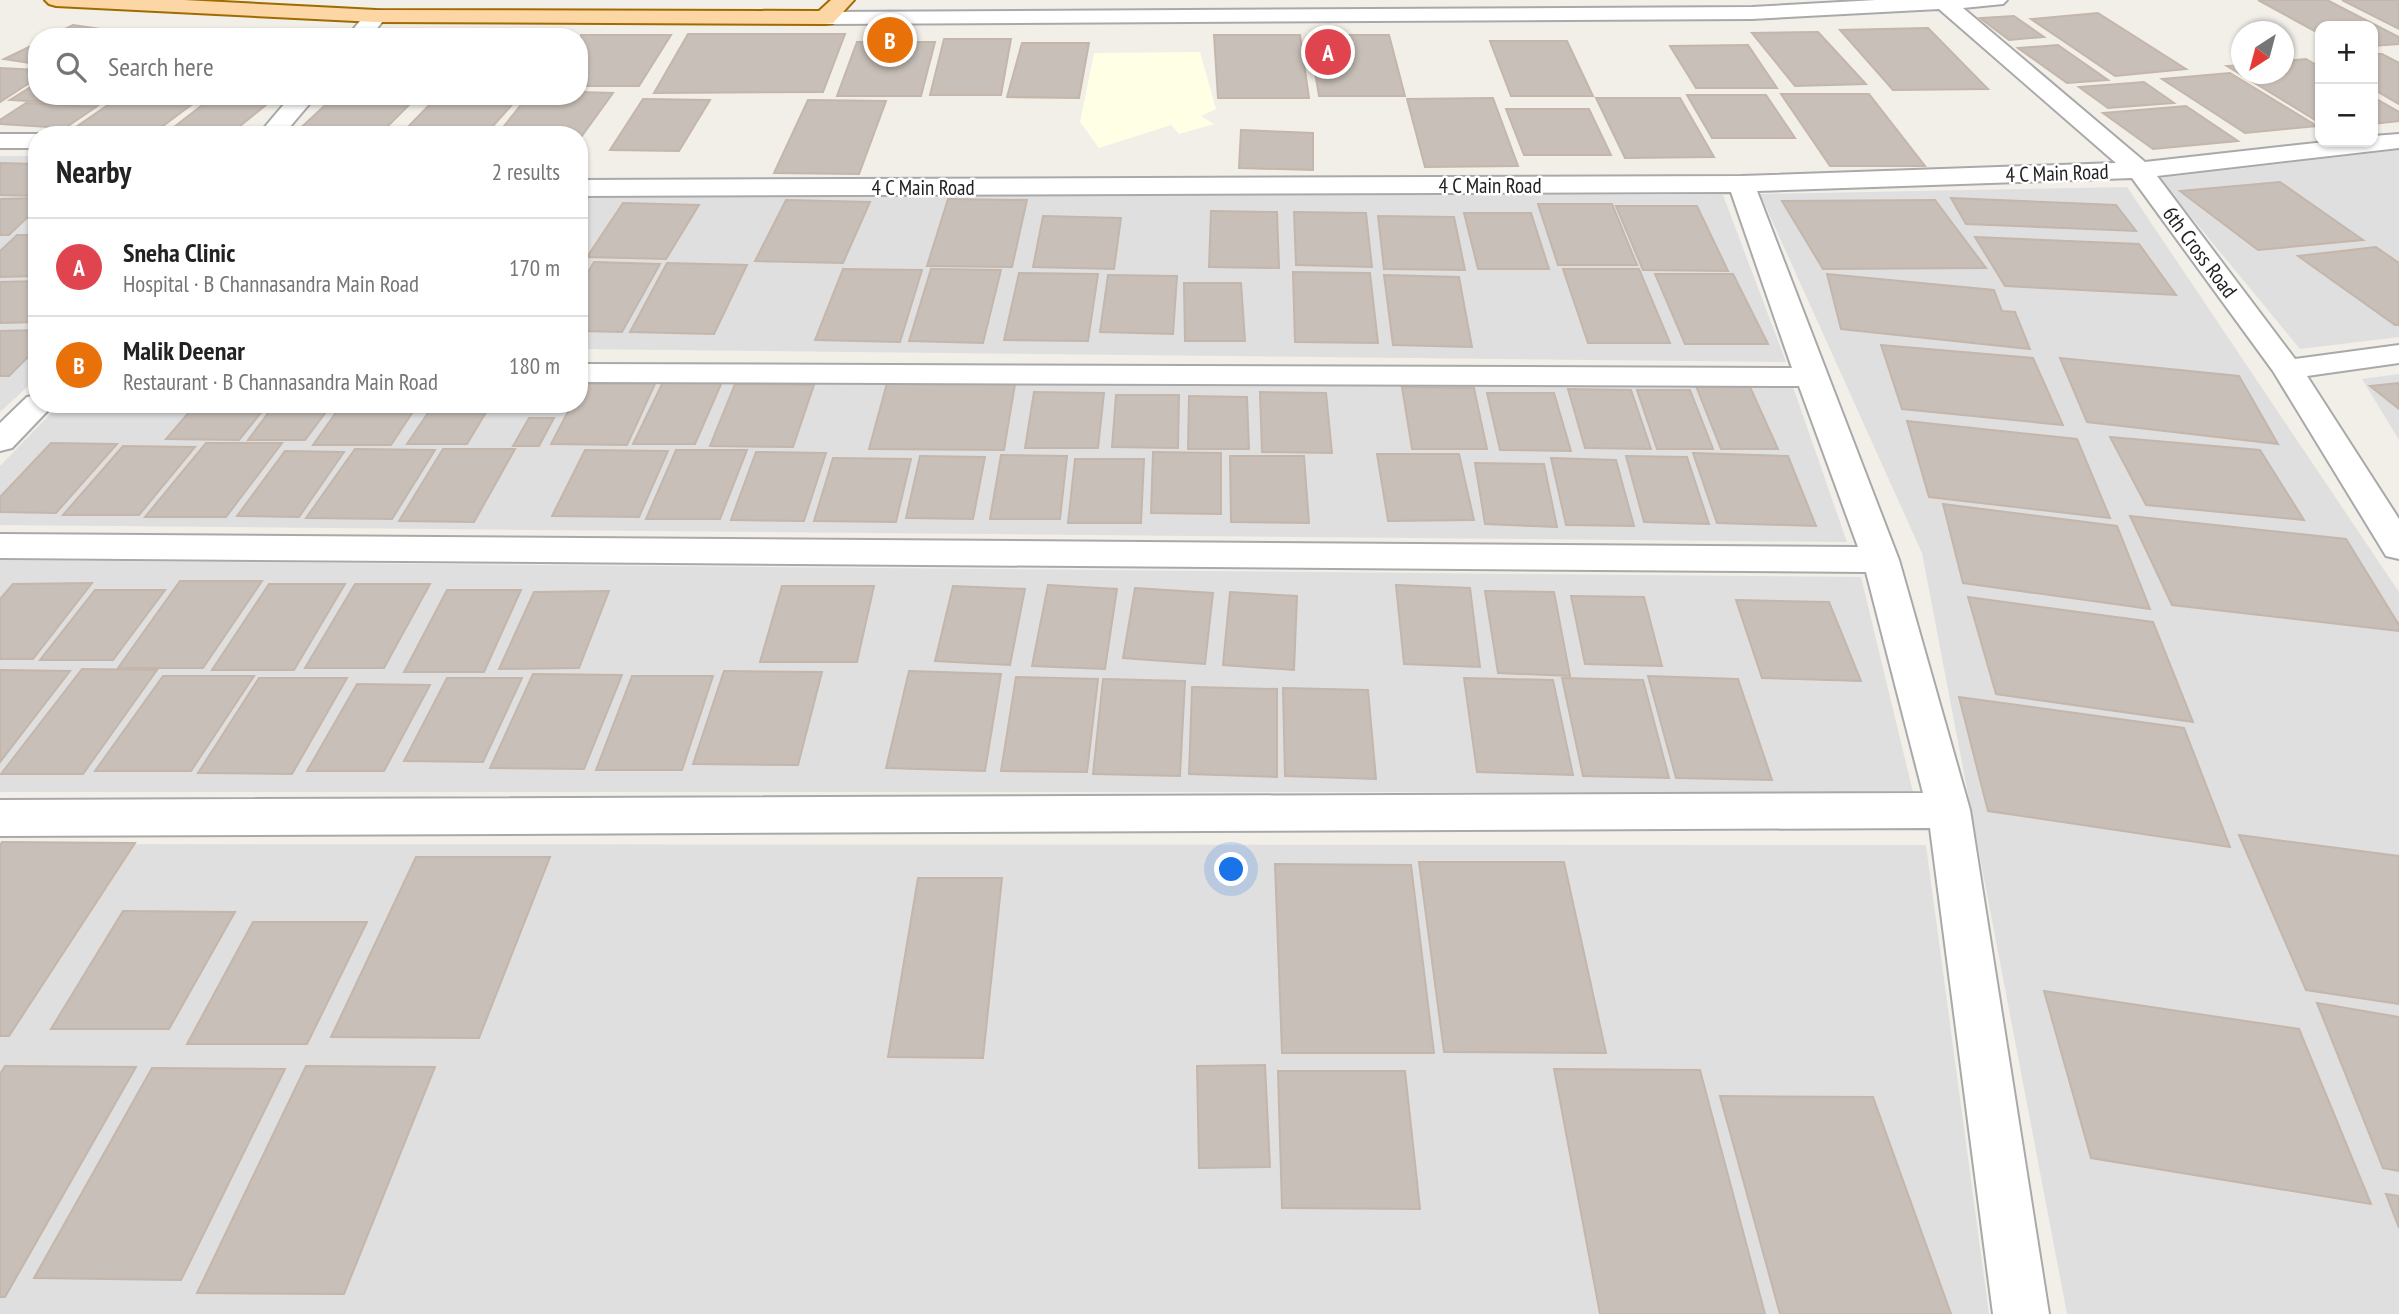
<!DOCTYPE html>
<html lang="en">
<head>
<meta charset="utf-8">
<style>
	body { margin:0; font-family:"PT Sans Narrow",sans-serif; background:#f2f2f2; color:#222 }
	.controls { position:absolute; right:21px; top:21px; display:grid; overflow:hidden; border-radius:14px; box-shadow:0 2px 5px #0004 }
	.controls button { width:63px; height:63px; display:grid; place-items:center; padding:0; border:0; border-bottom:2px solid #e0e0e0; background:#fff; color:#222; font:35px sans-serif }
	.compass { position:absolute; left:2231px; top:21px; width:63px; height:63px; border-radius:50%; background:#fff; box-shadow:0 2px 5px #0004; rotate:216deg }
	.you { position:absolute; left:1232px; top:870px; width:24px; height:24px; margin:-18px; border:5px solid #fff; border-radius:50%; background:#1a73e8; box-shadow:0 0 0 10px #1a73e833 }
	.badge { display:grid; place-items:center; width:46px; height:46px; border-radius:50%; background:#0b8043; color:#fff; font-size:23px; font-weight:700 }
	.pin { position:absolute; translate:-50% -50%; border:4px solid #fff; box-shadow:0 2px 7px #0006 }
	.list { margin:0; padding:0; list-style:none }
	h2 { display:flex; justify-content:space-between; align-items:center; height:91px; margin:0; padding:0 28px; font-size:30px }
	h2 small { font-size:23px; font-weight:400; color:#767676 }
	.list li { display:grid; grid-template-columns:46px 1fr auto; gap:21px; align-items:center; box-sizing:border-box; height:98px; padding:0 28px; border-top:2px solid #e0e0e0 }
	.list b { display:block; font-size:26px; white-space:nowrap }
	.list p { margin:0; font-size:23px; white-space:nowrap; color:#767676 }
	.list em { font-size:23px; font-style:normal; color:#767676 }
	.icon { flex:none; width:38px; height:38px; fill:none; stroke:currentColor; stroke-width:2; stroke-linecap:round; stroke-linejoin:round }
	.map { position:relative; flex:none; width:2399px; height:1314px; overflow:hidden }
	.search { position:absolute; background:#fff; box-shadow:0 2px 5px #0004; left:28px; top:28px; width:560px; height:77px; display:flex; align-items:center; gap:18px; box-sizing:border-box; padding:0 24px; border-radius:28px; color:#767676; font-size:26px }
	.panel { position:absolute; background:#fff; box-shadow:0 2px 5px #0004; left:28px; top:126px; width:560px; height:287px; border-radius:28px }
	.map>svg:first-child { display:block }
	.residential { fill:#e0dfdf }
	.education { fill:#ffffe5 }
	.building { fill:#c7bfb8; stroke:#c4b6ab; stroke-width:2 }
	.lines { fill:none; stroke-linecap:round; stroke-linejoin:round }
	.minor-casing { stroke:#a9a9a9; stroke-width:4 }
	.major-casing { stroke:#a06b00; stroke-width:4 }
	.minor { fill:#fff; fill-rule:evenodd }
	.major { fill:#fcd6a4; fill-rule:evenodd }
	.labels { text-anchor:middle; dominant-baseline:central; stroke-width:5; stroke-linejoin:round; paint-order:stroke }
	.far-street-label { font-size:21px; fill:#222; stroke:#fff }
</style>
</head>
<body>
<div class="map">
<svg width="2399" height="1314" viewBox="0 0 2399 1314">
	<rect width="100%" height="100%" fill="#f2efe9"/>
	<path class="residential" d="M2399,150V337L2300,349L2159,178Z
		M0,156H37V378L0,412Z
		M2127,187L2399,592V1314H2067L1922,553L1760,194Z
		M579,193L1723,195L1786,362L579,349Z
		M2399,374V440L2362,379Z
		M579,381L1792,384L1847,542L0,525V466L60,404H579Z
		M0,560L1861,577L1913,792H0Z
		M0,844L1926,845L1989,1314H0Z"/>
	<path class="education" d="M1200,52L1216,109L1201,116L1214,124L1179,134L1171,125L1099,148L1080,122L1094,53Z"/>
	<path class="building" d="M2258,0H2327L2399,37V44L2373,46V26H2320V34Z
		M2342,0H2399V29Z
		M2098,13L2186,69L2115,76L2031,19Z
		M2014,16L2044,37L2009,40L1980,18Z
		M73,25L135,34L129,37H49Z
		M1928,28L1988,89L1893,90L1840,30Z
		M233,29L336,32L330,37H222Z
		M157,30L209,37H144Z
		M1818,32L1866,84L1795,86L1752,33Z
		M688,34H845L823,92L654,93Z
		M581,35H671L639,86H579Z
		M1214,35H1300L1309,98H1218Z
		M1309,35H1389L1405,96H1319Z
		M944,39H1011L1001,95H930Z
		M1490,41H1567L1593,96H1511Z
		M857,42H935L921,96H837Z
		M37,43V64L4,59Z
		M1022,43H1089L1079,98L1007,97Z
		M1748,45L1777,88H1696L1670,46Z
		M2058,45L2108,80L2067,83L2018,48Z
		M2373,54H2382L2399,63V104L2373,89Z
		M2306,59L2320,67V123L2227,66L2242,65V74H2284V61Z
		M0,68L37,70V78L0,102Z
		M2230,73L2317,126L2245,133L2162,79Z
		M2144,82L2174,103L2108,108L2079,87Z
		M37,83V96H111L98,105L10,100Z
		M579,92L613,93L579,140V135H497L528,96H579Z
		M1781,94H1869L1925,166H1830Z
		M1687,95H1766L1795,138H1712Z
		M121,96H203L155,132L76,127Z
		M214,96H277L229,135L165,134Z
		M335,96H358L416,98L379,135H293Z
		M438,96H496L519,97L485,135H400Z
		M2373,97L2399,112V121L2373,124Z
		M1493,98L1518,166L1425,167L1407,99Z
		M1596,98H1680L1714,157L1625,158Z
		M643,99L710,100L679,151L610,150Z
		M808,100L886,101L859,174L774,173Z
		M26,103L96,107L65,128L0,124V120Z
		M2186,106L2238,141L2153,149L2103,113Z
		M1506,109H1589L1611,155H1524Z
		M1241,130L1313,133V170L1239,168Z
		M0,163L37,164V196L0,195Z
		M2280,182L2363,240L2258,250L2180,191Z
		M37,198V208L9,235H0V199Z
		M1951,198L2116,205L2136,231L1966,224Z
		M948,199L1027,200L1012,267L927,266Z
		M786,200L870,202L843,263L755,261Z
		M1935,200L1986,268L1823,269L1782,201Z
		M623,203L699,205L666,259L587,257Z
		M1538,204H1612L1637,265H1558Z
		M1616,206H1697L1728,271L1643,270Z
		M1211,211L1277,212L1279,268L1209,267Z
		M1294,212L1366,213L1372,267L1296,265Z
		M1464,213H1531L1549,269H1478Z
		M1043,216L1121,218L1114,269L1033,267Z
		M1378,216L1454,217L1465,270L1384,269Z
		M17,235H37V276L0,277V251Z
		M1975,237L2139,244L2176,295L2005,286Z
		M2376,247L2399,263V325H2395L2298,256Z
		M594,262L660,264L622,332L579,331V287Z
		M667,263L747,265L714,334L630,332Z
		M843,269L922,270L900,342L815,340Z
		M931,269L1001,270L983,343L909,341Z
		M1563,269H1639L1670,343H1588Z
		M1293,272L1370,273L1378,343L1295,342Z
		M1019,273L1098,274L1088,341L1004,340Z
		M1655,274H1733L1768,344H1685Z
		M1827,274L1994,290L2002,311L2015,312L2030,349L1841,329Z
		M1108,275L1177,276L1173,334L1100,332Z
		M1384,275L1459,277L1472,347L1393,345Z
		M37,281V322L0,323V282Z
		M1184,283H1241L1245,341H1185Z
		M37,330V348L9,376H0V331Z
		M1881,345L2033,358L2063,425L1902,409Z
		M2060,358L2239,376L2278,444L2087,422Z
		M663,382H722L695,444H633Z
		M887,383L1015,384L1004,450L869,449Z
		M2399,383V409L2370,386Z
		M583,384H655L627,445L551,444L572,404H579V390Z
		M735,384L814,385L793,447L710,446Z
		M1696,386L1750,387L1778,449H1721Z
		M1402,387L1474,388L1487,449H1412Z
		M1568,389L1631,390L1651,449L1585,448Z
		M1637,390H1690L1713,449H1657Z
		M1034,392L1104,393L1098,448H1025Z
		M1260,392L1326,393L1332,453L1262,452Z
		M1487,393H1554L1571,451L1500,450Z
		M1116,395H1179L1178,448L1112,447Z
		M1189,396L1247,397L1249,449H1188Z
		M196,404H268L239,440L166,439Z
		M275,404H332L305,440H248Z
		M342,404H418L391,445H313Z
		M434,404H491L467,444H407Z
		M529,418H554L539,446H513Z
		M1907,421L2077,439L2110,518L1929,497Z
		M2110,437L2260,450L2304,520L2146,505Z
		M51,443L117,444L56,513L0,512V497Z
		M206,443H282L226,517H145Z
		M123,446L195,447L139,515H63Z
		M355,449L435,450L392,519L306,518Z
		M443,449H515L474,522L399,521Z
		M585,450L668,451L639,517L552,516Z
		M676,450H747L720,519H646Z
		M285,451L344,452L299,517L237,516Z
		M756,452L826,453L804,521L731,520Z
		M1153,452L1221,453V514L1151,513Z
		M1693,453L1788,456L1816,526L1717,523Z
		M1377,454H1459L1474,520L1388,521Z
		M1001,455L1067,456L1060,519H990Z
		M920,456L985,457L973,519L906,518Z
		M1230,456H1304L1309,523L1231,522Z
		M1626,456L1687,457L1709,524L1644,522Z
		M833,458L911,459L896,522L814,521Z
		M1551,458L1616,460L1634,526L1566,525Z
		M1075,459H1144L1141,523H1068Z
		M1475,463L1544,464L1557,527L1485,524Z
		M1943,504L2117,526L2150,609L1963,583Z
		M2130,516L2346,539L2399,625V631L2172,605Z
		M180,581H262L203,668H118Z
		M92,583L33,659H0V599L13,584Z
		M269,584H345L294,670H212Z
		M355,584H430L384,668H305Z
		M1048,585L1117,589L1105,669L1032,666Z
		M1396,585L1470,588L1480,667L1404,664Z
		M782,586H874L857,662H760Z
		M953,586L1025,589L1010,665L935,661Z
		M1135,588L1213,593L1205,664L1123,658Z
		M95,590H165L113,660H40Z
		M447,590H521L484,672H404Z
		M609,591L579,668L499,669L534,592Z
		M1485,591L1554,592L1570,676L1498,673Z
		M1230,592L1297,596L1294,670L1223,665Z
		M1571,596L1644,597L1662,666L1585,664Z
		M1968,597L2153,622L2193,722L1996,694Z
		M1736,600L1829,602L1861,681L1762,678Z
		M82,669L157,670L83,774H1Z
		M0,670L70,671L0,762Z
		M724,671L822,672L798,765L693,764Z
		M909,671L1001,674L985,771L886,768Z
		M533,674L622,675L584,769L490,768Z
		M163,676H254L191,771H95Z
		M632,676H713L682,770H596Z
		M1648,676L1738,679L1772,780L1676,778Z
		M1016,677L1098,679L1087,772L1001,771Z
		M259,678H347L292,774L198,773Z
		M447,678H522L483,762L404,761Z
		M1464,678L1553,680L1573,775L1477,772Z
		M1562,678L1643,680L1669,778L1583,776Z
		M1103,679L1185,681L1180,776L1093,774Z
		M357,684L430,685L384,771H307Z
		M1192,687L1277,689V777L1189,774Z
		M1283,688L1368,690L1376,779L1285,776Z
		M1959,697L2184,728L2230,847L1988,811Z
		M2239,835L2399,856V1004L2306,990Z
		M2,842L135,843L9,1036H0V845Z
		M416,857H550L479,1038L331,1037Z
		M1419,862H1564L1606,1053L1444,1052Z
		M1275,864L1411,865L1434,1053H1282Z
		M918,878H1002L983,1058L888,1057Z
		M123,911L235,912L169,1029H51Z
		M253,922H367L307,1044H187Z
		M2044,991L2299,1029L2371,1204L2091,1158Z
		M2317,1003L2399,1017V1171L2383,1168Z
		M1265,1065L1270,1167L1199,1168L1197,1066Z
		M5,1066L136,1067L5,1297H0V1074Z
		M306,1066L435,1067L344,1294L197,1293Z
		M152,1068L285,1069L181,1280L34,1278Z
		M1554,1069L1700,1070L1765,1314H1600Z
		M1278,1071H1405L1420,1209L1282,1208Z
		M1720,1096L1873,1097L1951,1314H1780Z
		M2386,1194L2399,1196V1228Z"/>
	<g class="lines">
		<defs>
			<path id="minor" d="M1876,0H2007L2003,4L1963,8L2145,162L2325,142H2373V136L2399,134V148L2157,176L2295,359L2399,345V363L2307,376L2399,519V559L2386,556L2273,371L2132,178L1757,191L1899,560L1970,810L2049,1314H1993L1930,828L0,836V800L1923,793L1866,572L0,558V534L1858,547L1799,386L579,382V364L1792,368L1731,192L579,196V180L1741,176L2116,163L1939,9L1752,19L825,24L817,23L814,18L817,13L825,12L1752,7Z
				M376,10L384,11L387,16L370,37H347L368,11Z
				M291,96H316L283,135H258Z
				M0,134H37L42,135H37V148H0Z
				M37,395V404H54L12,448L0,451V423L27,397Z"/>
			<path id="major" d="M45,0H184L376,10L819,11L831,0H854L833,23L825,24L376,22L56,6L49,4Z"/>
		</defs>
		<use href="#minor" class="minor-casing"/>
		<use href="#major" class="major-casing"/>
		<use href="#minor" class="minor"/>
		<use href="#major" class="major"/>
	</g>
	<g class="labels">
		<g class="far-street-label">
			<text transform="translate(2057 173) rotate(-2)">4 C Main Road</text>
			<text x="1490" y="185">4 C Main Road</text>
			<text x="923" y="187">4 C Main Road</text>
			<text transform="translate(2200 252) rotate(53)">6th Cross Road</text>
		</g>
	</g>
</svg>
<div class="controls">
<button>+</button>
<button>−</button>
</div>
<svg class="compass" viewBox="-18 -18 36 36"><path d="M0-13l5 13h-10z" fill="#e53935"/><path d="M0 13l5-13h-10z" fill="#767676"/></svg>
<div class="you"></div>
<div class="pin badge" style="left:1328px;top:52px;background:#e0444e">A</div>
<div class="pin badge" style="left:890px;top:40px;background:#e8710a">B</div>
<div class="search"><svg class="icon" aria-label="search" viewBox="0 0 24 24"><circle cx="10" cy="10" r="6"/><path d="M15 15l6 6"/></svg>Search here</div>
<section class="panel">
<h2>Nearby<small>2 results</small></h2>
<ul class="list">
<li><span class="badge" style="background:#e0444e">A</span><div><b>Sneha Clinic</b><p>Hospital · B Channasandra Main Road</p></div><em>170 m</em></li>
<li><span class="badge" style="background:#e8710a">B</span><div><b>Malik Deenar</b><p>Restaurant · B Channasandra Main Road</p></div><em>180 m</em></li>
</ul>
</section>
</div>
</body>
</html>
